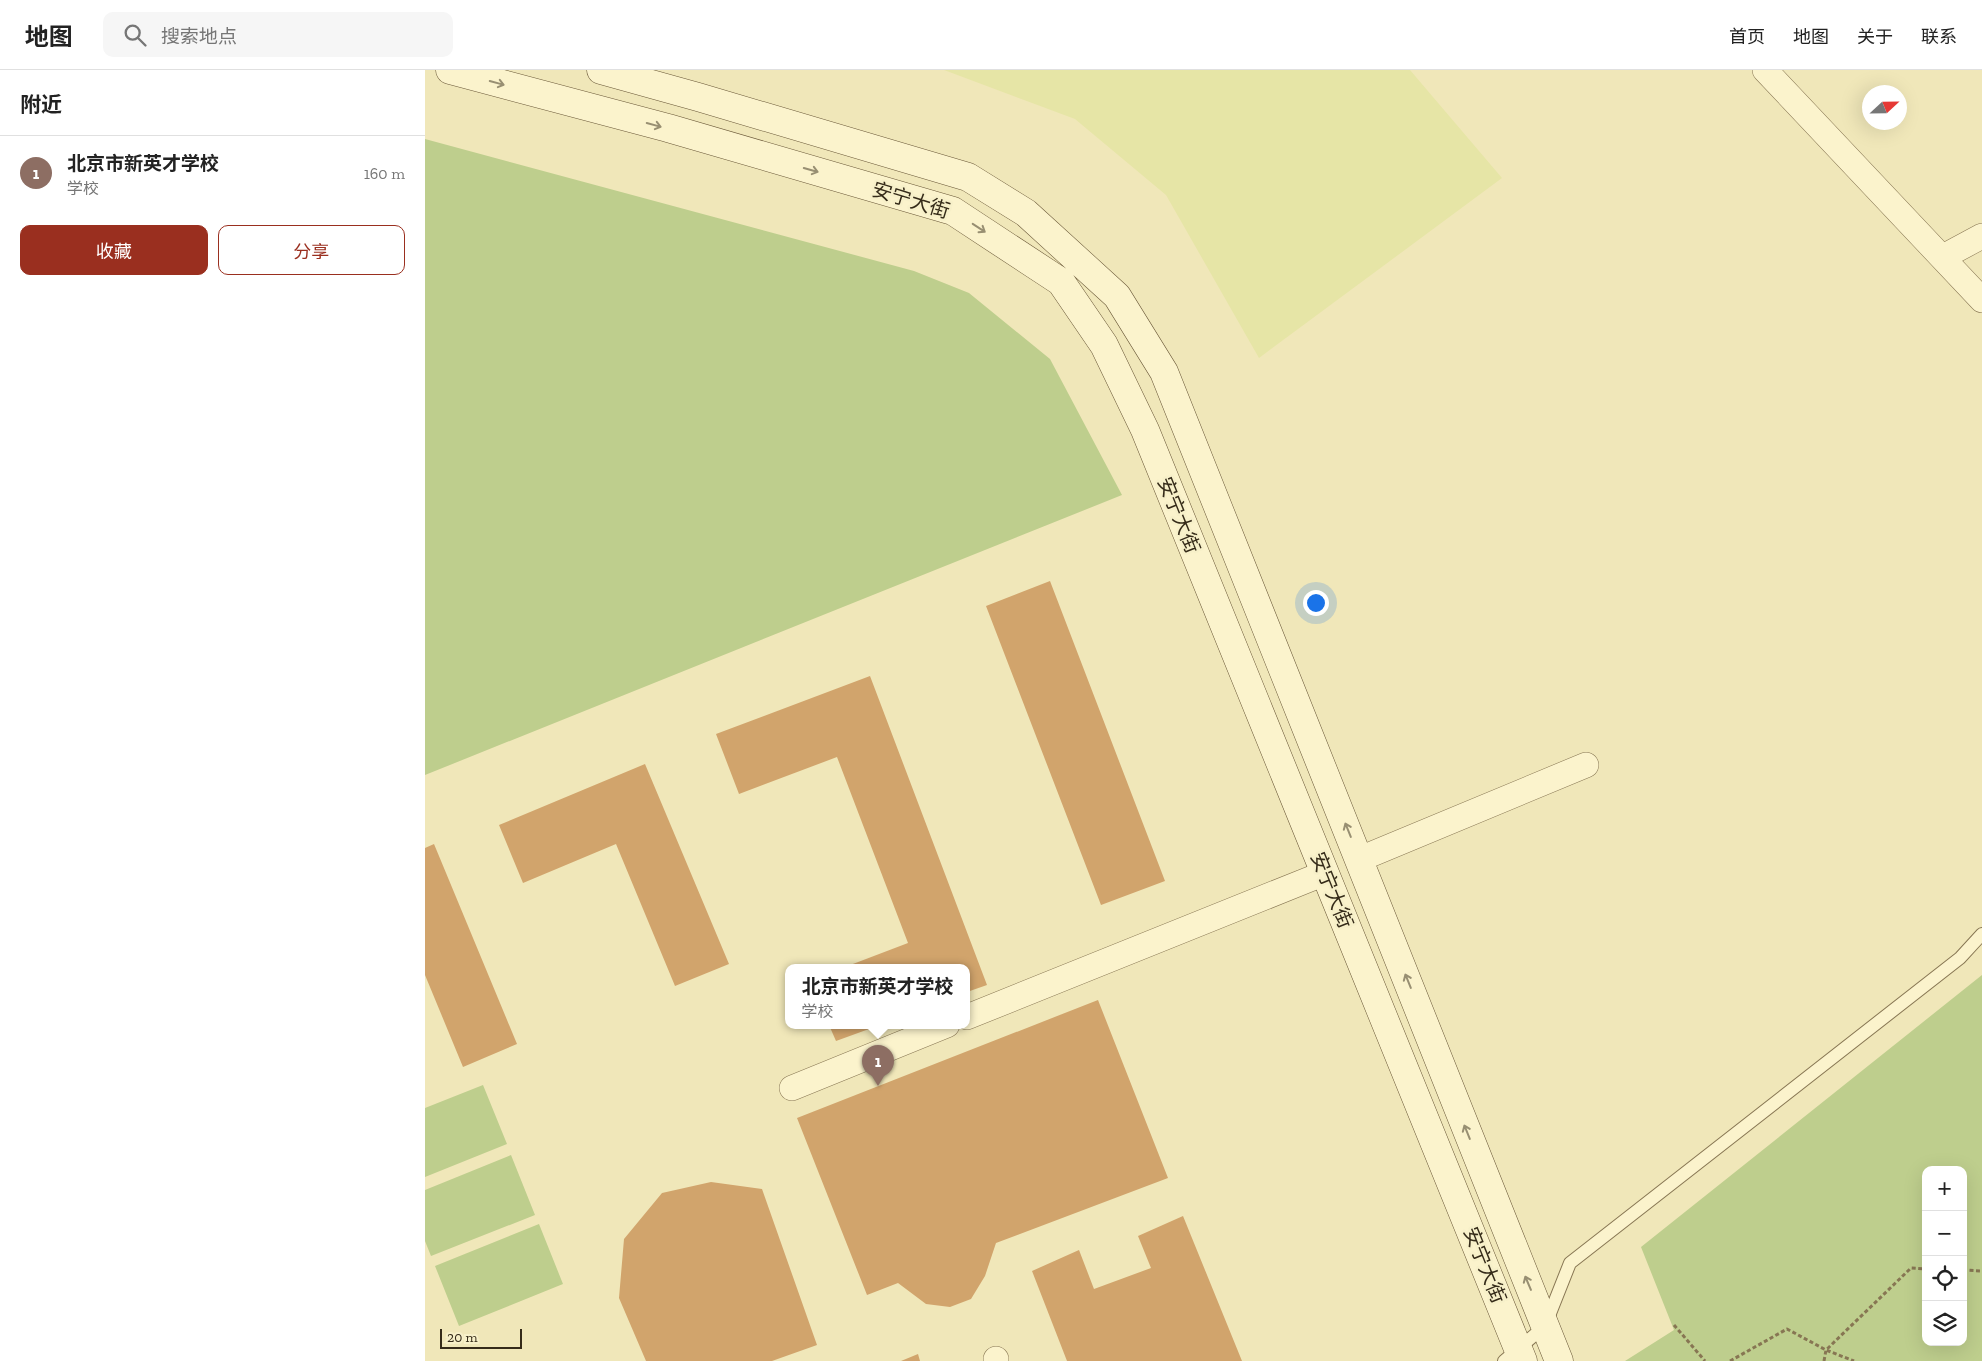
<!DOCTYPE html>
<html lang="zh">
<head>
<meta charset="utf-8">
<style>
	body { margin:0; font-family:"Zilla Slab","Noto Sans SC",serif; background:#f6f6f6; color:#222 }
	.controls { position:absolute; right:15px; bottom:15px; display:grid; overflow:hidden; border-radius:10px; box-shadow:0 5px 20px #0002 }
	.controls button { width:45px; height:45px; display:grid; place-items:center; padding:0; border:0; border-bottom:1px solid #e0e0e0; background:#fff; color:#222; font:25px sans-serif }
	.compass { position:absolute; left:1437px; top:15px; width:45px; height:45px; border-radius:50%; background:#fff; box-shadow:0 5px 20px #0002; rotate:68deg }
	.scale { position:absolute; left:15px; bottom:12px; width:82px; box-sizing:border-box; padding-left:5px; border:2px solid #352b19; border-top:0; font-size:14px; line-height:18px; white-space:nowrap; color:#352b19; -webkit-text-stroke:4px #f7f0c9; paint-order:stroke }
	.you { position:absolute; left:890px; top:532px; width:18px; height:18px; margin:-12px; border:4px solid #fff; border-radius:50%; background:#1a73e8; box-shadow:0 0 0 8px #1a73e833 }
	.badge { display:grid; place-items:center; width:32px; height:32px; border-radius:50%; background:#9a2f1f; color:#fff; font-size:16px; font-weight:700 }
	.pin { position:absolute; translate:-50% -41px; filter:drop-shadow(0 1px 2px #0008) }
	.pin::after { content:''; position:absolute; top:26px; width:18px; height:15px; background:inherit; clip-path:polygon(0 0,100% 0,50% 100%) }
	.popup { position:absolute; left:360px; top:894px; width:185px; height:65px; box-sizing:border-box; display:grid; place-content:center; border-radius:10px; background:#fff; filter:drop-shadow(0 1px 4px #0005); font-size:16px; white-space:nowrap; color:#767676 }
	.popup b { font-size:19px; color:#222 }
	.popup::after { content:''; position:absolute; left:50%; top:100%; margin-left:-10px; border:10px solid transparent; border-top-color:#fff }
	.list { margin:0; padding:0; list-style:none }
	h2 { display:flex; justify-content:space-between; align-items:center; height:65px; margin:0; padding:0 20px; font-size:21px }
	h2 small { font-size:16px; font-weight:400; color:#767676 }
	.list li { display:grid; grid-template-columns:32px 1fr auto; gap:15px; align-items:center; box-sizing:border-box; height:75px; padding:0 20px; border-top:1px solid #e0e0e0 }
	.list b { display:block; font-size:19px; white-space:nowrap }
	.list p { margin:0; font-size:16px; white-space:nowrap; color:#767676 }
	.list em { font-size:16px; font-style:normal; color:#767676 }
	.actions { display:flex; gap:10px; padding:15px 20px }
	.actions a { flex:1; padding:11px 0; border:1px solid #9a2f1f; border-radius:10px; text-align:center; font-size:18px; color:#9a2f1f }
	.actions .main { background:#9a2f1f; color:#fff }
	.icon { flex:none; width:28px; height:28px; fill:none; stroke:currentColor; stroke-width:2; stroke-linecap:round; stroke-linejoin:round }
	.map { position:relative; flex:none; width:1557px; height:1291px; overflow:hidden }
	header { display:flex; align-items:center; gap:30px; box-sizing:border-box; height:70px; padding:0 25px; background:#fff; border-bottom:1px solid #e0e0e0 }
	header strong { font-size:24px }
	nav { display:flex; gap:28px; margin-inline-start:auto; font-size:18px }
	.search { width:350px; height:45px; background:#f6f6f6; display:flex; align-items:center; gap:12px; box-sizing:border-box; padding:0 18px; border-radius:10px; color:#767676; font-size:19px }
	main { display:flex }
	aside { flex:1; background:#fff }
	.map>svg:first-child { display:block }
	.farmland { fill:#e6e5a6 }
	.green { fill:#bece8d; fill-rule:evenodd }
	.building { fill:#d1a46c }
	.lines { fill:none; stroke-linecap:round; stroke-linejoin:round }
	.service-casing { stroke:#877653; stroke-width:14 }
	.minor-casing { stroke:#877653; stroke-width:26 }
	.secondary-casing { stroke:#695737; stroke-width:29 }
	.path { stroke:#877653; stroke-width:3; stroke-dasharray:4 2.5; stroke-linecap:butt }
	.service { stroke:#fbf3cc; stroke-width:12 }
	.minor { stroke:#fbf3cc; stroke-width:25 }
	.secondary { stroke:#fbf3cc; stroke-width:28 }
	.oneway { stroke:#988f72 }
	.labels { text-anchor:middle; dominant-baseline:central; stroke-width:5; stroke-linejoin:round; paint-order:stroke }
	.street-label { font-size:20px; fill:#352b19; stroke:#f7f0c9 }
</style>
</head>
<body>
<header>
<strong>地图</strong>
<div class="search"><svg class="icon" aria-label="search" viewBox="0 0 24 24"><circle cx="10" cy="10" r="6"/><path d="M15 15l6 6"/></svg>搜索地点</div>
<nav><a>首页</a><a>地图</a><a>关于</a><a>联系</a></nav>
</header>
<main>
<aside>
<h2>附近<small></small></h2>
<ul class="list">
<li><span class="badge" style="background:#8d6e63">1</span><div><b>北京市新英才学校</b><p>学校</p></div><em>160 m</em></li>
</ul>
<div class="actions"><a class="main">收藏</a><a>分享</a></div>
</aside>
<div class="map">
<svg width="1557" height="1291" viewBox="0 0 1557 1291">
	<rect width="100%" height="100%" fill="#f0e7b9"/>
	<path class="farmland" d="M519,0H985L1077,108L834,288L741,125L650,49Z"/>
	<path class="green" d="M0,69L489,201L544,223L625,289L697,425L0,705Z
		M1557,905V1291H1200L1249,1260L1216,1177ZM1501,1100H1538V1272H1501Z
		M58,1015L82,1074L0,1107V1038Z
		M86,1085L110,1145L6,1186L0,1171V1120Z
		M114,1154L138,1214L34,1256L10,1196Z"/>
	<path class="building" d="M625,511L740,811L676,835L561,536Z
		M445,606L562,915L542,922V897H420L483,873L412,687L314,724L291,664Z
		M220,694L304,894L250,916L191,774L98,813L74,755Z
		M9,774L92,974L38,997L0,905V778Z
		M673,930L743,1108L571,1173L560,1206L546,1229L525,1237L501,1234L473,1213L442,1225L372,1048Z
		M404,955H455L411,971Z
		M286,1112L337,1119L392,1275L347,1291H221L194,1228L199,1169L237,1123Z
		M758,1146L817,1291H642L607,1201L654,1180L669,1219L726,1198L713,1166Z
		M493,1284L495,1291H476Z"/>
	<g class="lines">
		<defs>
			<path id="service" d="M1079,1291L1120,1256L1145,1193L1535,888L1557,864"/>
			<path id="minor" d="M1340,0L1557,230
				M1518,187L1557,166
				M935,789L1161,695
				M542,947L900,803
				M367,1018L522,955
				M571,1289V1291"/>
			<path id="secondary" d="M25,0L243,58L528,141L636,212L679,275L720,360L1098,1291
				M176,0L273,27L543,107L601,143L692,226L739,302L1134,1291"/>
		</defs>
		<use href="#service" class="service-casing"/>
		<use href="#minor" class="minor-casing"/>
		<use href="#secondary" class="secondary-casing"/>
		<path class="path" d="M1538,1200L1557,1201
			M1249,1255L1280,1291
			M1305,1291L1362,1259L1401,1280L1429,1291
			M1399,1291L1401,1280L1486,1198L1501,1199"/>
		<use href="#service" class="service"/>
		<use href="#minor" class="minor"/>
		<use href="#secondary" class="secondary"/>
	</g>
	<defs><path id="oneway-shaft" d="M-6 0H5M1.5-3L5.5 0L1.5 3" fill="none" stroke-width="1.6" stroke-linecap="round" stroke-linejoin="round" transform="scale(1.25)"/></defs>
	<g class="oneway">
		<use href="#oneway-shaft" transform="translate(72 13) rotate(15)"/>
		<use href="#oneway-shaft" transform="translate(229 55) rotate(15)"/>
		<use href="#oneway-shaft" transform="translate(386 100) rotate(16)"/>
		<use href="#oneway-shaft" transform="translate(554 158) rotate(33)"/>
		<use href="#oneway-shaft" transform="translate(923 760) rotate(-112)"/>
		<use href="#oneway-shaft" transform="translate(983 911) rotate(-112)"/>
		<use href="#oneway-shaft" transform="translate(1042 1062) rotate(-112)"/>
		<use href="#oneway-shaft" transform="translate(1103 1213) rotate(-113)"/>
	</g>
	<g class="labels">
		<g class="street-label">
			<text transform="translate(486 130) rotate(17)">安宁大街</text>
			<text transform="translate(754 445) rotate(68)">安宁大街</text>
			<text transform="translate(907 820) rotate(68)">安宁大街</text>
			<text transform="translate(1060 1195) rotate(68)">安宁大街</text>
		</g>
	</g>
</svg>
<div class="controls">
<button>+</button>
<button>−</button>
<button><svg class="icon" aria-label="locate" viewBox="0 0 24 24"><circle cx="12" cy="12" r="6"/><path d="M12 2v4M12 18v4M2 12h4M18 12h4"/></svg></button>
<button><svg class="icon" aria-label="layers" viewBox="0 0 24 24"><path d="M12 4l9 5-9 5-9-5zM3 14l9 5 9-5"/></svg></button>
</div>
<svg class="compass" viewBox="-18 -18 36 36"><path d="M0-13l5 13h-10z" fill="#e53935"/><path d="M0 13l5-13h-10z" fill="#767676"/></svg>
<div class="scale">20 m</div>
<div class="you"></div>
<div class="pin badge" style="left:453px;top:1016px;background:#8d6e63">1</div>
<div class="popup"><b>北京市新英才学校</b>学校</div>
</div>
</main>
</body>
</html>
